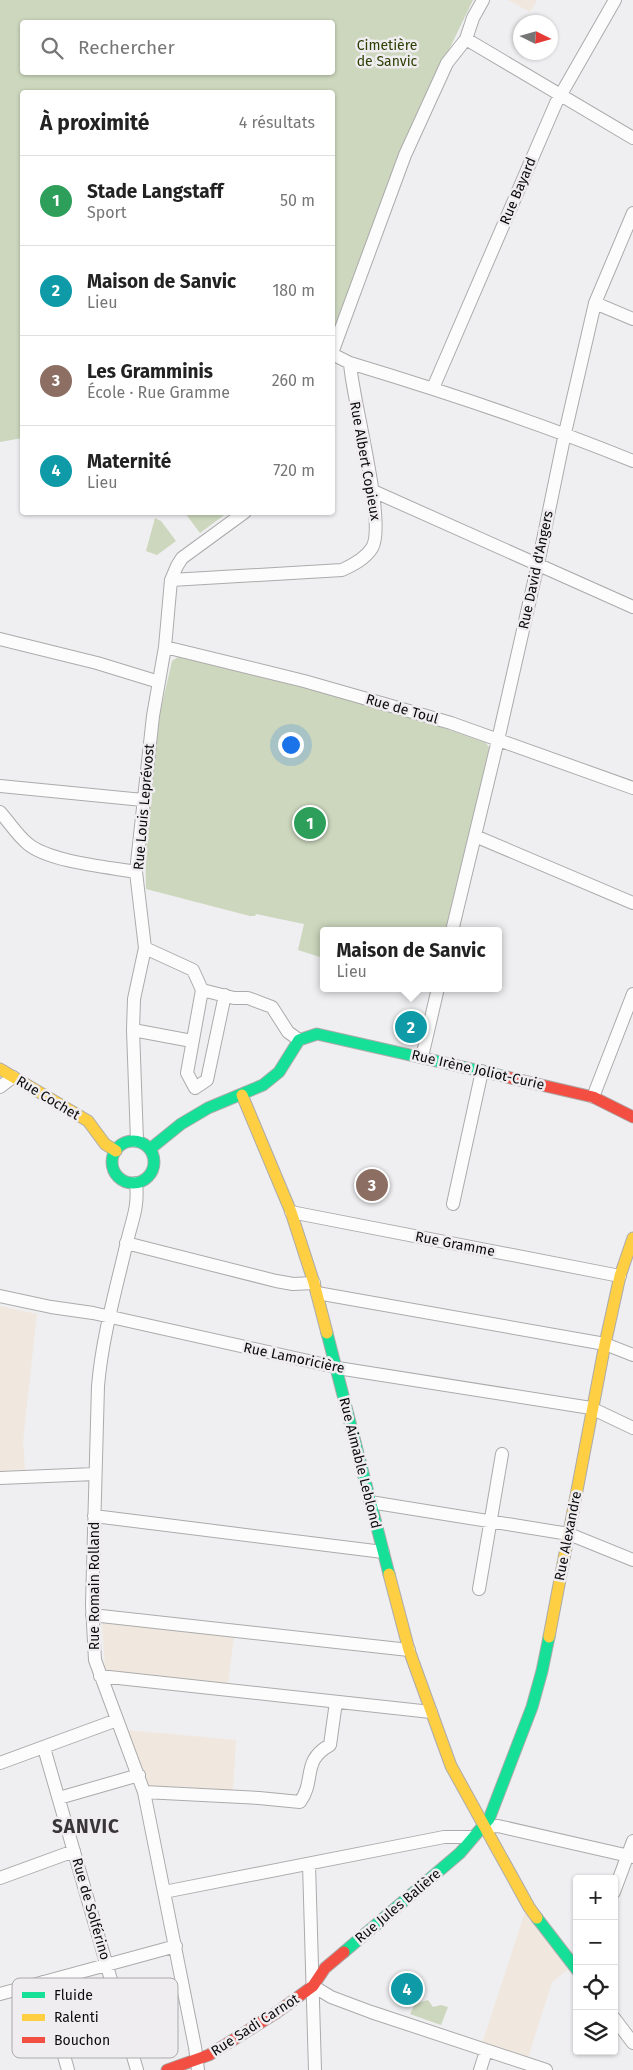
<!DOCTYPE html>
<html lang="fr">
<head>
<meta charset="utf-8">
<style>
	body { margin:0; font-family:"Fira Sans",sans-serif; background:#f2f2f2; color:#222 }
	.controls { position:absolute; right:15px; bottom:15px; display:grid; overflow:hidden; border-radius:5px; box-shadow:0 1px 4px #0004 }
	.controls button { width:45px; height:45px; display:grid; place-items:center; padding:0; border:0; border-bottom:1px solid #e0e0e0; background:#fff; color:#222; font:25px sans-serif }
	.compass { position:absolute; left:513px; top:15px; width:45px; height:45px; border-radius:50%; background:#fff; box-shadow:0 1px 4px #0004; rotate:95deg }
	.you { position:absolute; left:290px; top:744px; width:18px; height:18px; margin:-12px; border:4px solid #fff; border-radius:50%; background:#1a73e8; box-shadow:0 0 0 8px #1a73e833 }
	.badge { display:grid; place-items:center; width:32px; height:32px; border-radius:50%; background:#111827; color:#fff; font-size:16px; font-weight:700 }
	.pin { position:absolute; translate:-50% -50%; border:2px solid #fff; box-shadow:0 1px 5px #0006 }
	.popup { position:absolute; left:320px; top:927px; width:182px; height:65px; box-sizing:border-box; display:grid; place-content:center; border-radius:5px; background:#fff; filter:drop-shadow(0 1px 4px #0005); font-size:16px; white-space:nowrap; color:#767676 }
	.popup b { font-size:19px; color:#222 }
	.popup::after { content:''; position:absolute; left:50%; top:100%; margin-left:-10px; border:10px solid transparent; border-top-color:#fff }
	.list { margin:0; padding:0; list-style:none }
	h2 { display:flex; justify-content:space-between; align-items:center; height:65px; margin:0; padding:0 20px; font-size:21px }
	h2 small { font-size:16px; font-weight:400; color:#767676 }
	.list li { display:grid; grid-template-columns:32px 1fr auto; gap:15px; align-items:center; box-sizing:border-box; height:90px; padding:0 20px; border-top:1px solid #e0e0e0 }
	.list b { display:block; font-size:19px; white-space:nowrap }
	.list p { margin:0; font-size:16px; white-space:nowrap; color:#767676 }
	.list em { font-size:16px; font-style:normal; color:#767676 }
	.icon { flex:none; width:28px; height:28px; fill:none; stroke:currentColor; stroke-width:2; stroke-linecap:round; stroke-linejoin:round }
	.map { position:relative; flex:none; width:633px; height:2070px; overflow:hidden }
	.search { position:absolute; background:#fff; box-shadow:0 1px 4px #0004; left:20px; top:20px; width:315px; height:55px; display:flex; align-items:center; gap:12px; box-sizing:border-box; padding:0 18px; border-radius:5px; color:#767676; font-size:19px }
	.panel { position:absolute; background:#fff; box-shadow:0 1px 4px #0004; left:20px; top:90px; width:315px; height:425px; border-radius:5px }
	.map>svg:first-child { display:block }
	.education { fill:#f0e8de }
	.green { fill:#ccd7bd; fill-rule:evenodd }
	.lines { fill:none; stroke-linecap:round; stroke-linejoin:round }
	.street-casing { stroke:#acabac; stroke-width:14 }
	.fast-casing { stroke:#acabac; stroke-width:13 }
	.slow-casing { stroke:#acabac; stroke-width:13 }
	.jam-casing { stroke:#acabac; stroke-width:13 }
	.street { stroke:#fdfcfd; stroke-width:12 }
	.fast { stroke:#16e098; stroke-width:11 }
	.slow { stroke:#ffcf43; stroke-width:11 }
	.jam { stroke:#f24e42; stroke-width:11 }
	.labels { text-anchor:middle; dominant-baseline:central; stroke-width:5; stroke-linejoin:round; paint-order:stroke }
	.park-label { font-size:14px; fill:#2d3f03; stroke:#f0edf1 }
	.street-label { font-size:14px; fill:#0c0b0c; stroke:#f0edf1 }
	.district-label { font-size:19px; font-weight:bold; letter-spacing:1px; fill:#393639; stroke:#f0edf1 }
	.key { fill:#f0edf1; stroke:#aca9ac; stroke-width:1 }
	.key-label { font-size:14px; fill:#0c0b0c }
</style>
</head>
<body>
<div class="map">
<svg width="633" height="2070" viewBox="0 0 633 2070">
	<rect width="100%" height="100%" fill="#efeef0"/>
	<path class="education" d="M508,0H537L530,12Z
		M0,1306L37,1314L23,1441L25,1470L0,1471Z
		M105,1621L234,1636L228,1684L109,1671L105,1668L102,1624Z
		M127,1730L236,1740L233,1792L154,1788L147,1784Z
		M525,1912L568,1970L552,1982L528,2058L482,2044Z"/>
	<path class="green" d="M0,0H473L401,149L333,333L332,92H22V438L0,442ZM22,22H332V72H22Z
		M185,513H227L200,533Z
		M155,518L161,521L176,541L157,555L146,551Z
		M178,657C281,682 387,705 486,743L490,749L445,931H324L323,958L298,950L304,924L256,914L255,916H250L146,889L145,844L160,713L172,661Z
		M428,2000L433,2007L441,2005L448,2007L441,2025L410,2014L415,2004Z"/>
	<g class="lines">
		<defs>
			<path id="street" d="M466,39L633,138
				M595,303L633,319
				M332,353L405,155L447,63L466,39L473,18L483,0
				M350,363C446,392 540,423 633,461
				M433,388L556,103L615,0
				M373,491L633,607
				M171,580L342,570C353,565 365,559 372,548C387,524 352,399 350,363L332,354
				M0,639L97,663L159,682
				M165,647L304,681L451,723L633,788
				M0,786L143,800
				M0,812C9,822 17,835 28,844C50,862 108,867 136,872
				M475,836L633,903
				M452,931L498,740L538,564L565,433L595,303L633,213
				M145,948L193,970L202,990
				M202,990L187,1073L195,1088L207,1080L225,995
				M202,990L234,998H248L272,1007L288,1032L299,1040
				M133,1030L192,1041
				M422,1057L438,988
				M0,1087L13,1077
				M593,1097L633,994
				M137,1141L133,1030L134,999L145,948L136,872L153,716L165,647L171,580L177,566L182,558L245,512
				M136,1183C139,1209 131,1222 126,1246C115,1293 102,1339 98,1386L92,1605L95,1660L144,1792L195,2047L198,2070
				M453,1204L482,1071
				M291,1212L620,1276
				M126,1243L276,1281L293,1284L314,1283
				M317,1293L605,1344L633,1355
				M0,1296L51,1307L93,1313L344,1369L591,1408L633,1428
				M0,1478L95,1474
				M370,1502L569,1534L633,1560
				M94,1516L383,1552
				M479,1589L502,1454
				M92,1615L409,1650
				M100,1676L431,1712
				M44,1748L137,2070
				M0,1763L117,1720
				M144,1792L259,1798L300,1802C316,1780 301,1761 330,1745L336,1702
				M59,1798L139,1775
				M485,1827L498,1826L633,1857
				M309,1864L315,2070
				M0,1878L74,1851
				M164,1892L444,1837H473
				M614,1892L633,1841
				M43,1982L68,2070
				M313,1986L331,1997L371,2012L546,2070
				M0,1994L176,1946
				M614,2018L633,2043
				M480,2070L486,2051"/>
			<path id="fast" d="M112 1162a21 21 0 1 1 42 0a21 21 0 1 1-42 0Z
				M150,1149L181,1124L208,1108L263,1085L279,1072L299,1040L317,1034L507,1077
				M327,1333L389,1574
				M537,1918L577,1970
				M344,1952L460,1853L489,1819L532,1707L542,1671L549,1637"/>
			<path id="slow" d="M0,1069L88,1121L105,1144L116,1151
				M242,1095L291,1212L314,1283L327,1333
				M389,1574L409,1650L451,1766L529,1907L537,1918
				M549,1637L605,1344L620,1276L633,1238"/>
			<path id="jam" d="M507,1077L593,1097L633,1117
				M167,2070L209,2055L276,2013L313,1986L325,1968L344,1952"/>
		</defs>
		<use href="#street" class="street-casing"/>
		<use href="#fast" class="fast-casing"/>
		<use href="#slow" class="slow-casing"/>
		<use href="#jam" class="jam-casing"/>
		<use href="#street" class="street"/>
		<use href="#fast" class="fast"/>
		<use href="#slow" class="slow"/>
		<use href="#jam" class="jam"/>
	</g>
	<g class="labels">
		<g class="park-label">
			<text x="387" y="45">Cimetière<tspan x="387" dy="16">de Sanvic</tspan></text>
		</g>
		<g class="street-label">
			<text transform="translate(518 191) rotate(-67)">Rue Bayard</text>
			<text transform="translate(365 461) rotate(80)">Rue Albert Copieux</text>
			<text transform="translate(536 570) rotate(-78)">Rue David d'Angers</text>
			<text transform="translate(402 709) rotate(16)">Rue de Toul</text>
			<text transform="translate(144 807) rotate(-85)">Rue Louis Leprévost</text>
			<text transform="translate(478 1070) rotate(13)">Rue Irène Joliot-Curie</text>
			<text transform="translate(48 1098) rotate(31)">Rue Cochet</text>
			<text transform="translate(455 1244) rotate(11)">Rue Gramme</text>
			<text transform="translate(294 1358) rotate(12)">Rue Lamoricière</text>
			<text transform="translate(360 1463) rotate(76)">Rue Aimable Leblond</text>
			<text transform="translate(568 1536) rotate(-79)">Rue Alexandre</text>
			<text transform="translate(94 1586) rotate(-90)">Rue Romain Rolland</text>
			<text transform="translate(398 1906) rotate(-40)">Rue Jules Balière</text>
			<text transform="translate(91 1909) rotate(74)">Rue de Solférino</text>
			<text transform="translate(255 2025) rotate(-33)">Rue Sadi Carnot</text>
		</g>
		<g class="district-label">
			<text x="86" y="1826">SANVIC</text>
		</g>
	</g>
	<rect x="12" y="1978" width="166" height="80" rx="8" class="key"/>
	<rect x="22" y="1992" width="23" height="6" fill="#16e098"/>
	<rect x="22" y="2014" width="23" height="7" fill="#ffcf43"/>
	<rect x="22" y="2037" width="23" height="6" fill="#f24e42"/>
	<g class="key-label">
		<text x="54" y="2000">Fluide</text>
		<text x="54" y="2022">Ralenti</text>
		<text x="54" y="2045">Bouchon</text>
	</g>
</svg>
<div class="controls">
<button>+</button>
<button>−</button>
<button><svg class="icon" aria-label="locate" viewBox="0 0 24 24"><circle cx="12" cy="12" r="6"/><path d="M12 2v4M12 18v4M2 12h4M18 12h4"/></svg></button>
<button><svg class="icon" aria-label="layers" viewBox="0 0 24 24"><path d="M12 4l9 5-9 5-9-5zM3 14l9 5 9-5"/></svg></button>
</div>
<svg class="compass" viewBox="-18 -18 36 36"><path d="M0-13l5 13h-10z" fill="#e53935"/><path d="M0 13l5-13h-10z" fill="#767676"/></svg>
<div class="you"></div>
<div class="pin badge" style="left:310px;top:823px;background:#2e9e5b">1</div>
<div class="pin badge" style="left:411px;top:1027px;background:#0f9aa8">2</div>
<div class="popup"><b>Maison de Sanvic</b>Lieu</div>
<div class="pin badge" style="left:372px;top:1185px;background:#8d6e63">3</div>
<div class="pin badge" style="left:407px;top:1989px;background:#0f9aa8">4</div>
<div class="search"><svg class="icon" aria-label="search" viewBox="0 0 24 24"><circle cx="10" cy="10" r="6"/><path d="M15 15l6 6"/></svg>Rechercher</div>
<section class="panel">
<h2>À proximité<small>4 résultats</small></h2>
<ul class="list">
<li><span class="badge" style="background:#2e9e5b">1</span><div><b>Stade Langstaff</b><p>Sport</p></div><em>50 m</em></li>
<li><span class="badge" style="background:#0f9aa8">2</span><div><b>Maison de Sanvic</b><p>Lieu</p></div><em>180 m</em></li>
<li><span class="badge" style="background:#8d6e63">3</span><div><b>Les Gramminis</b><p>École · Rue Gramme</p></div><em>260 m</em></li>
<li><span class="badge" style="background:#0f9aa8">4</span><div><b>Maternité</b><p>Lieu</p></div><em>720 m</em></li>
</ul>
</section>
</div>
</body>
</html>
